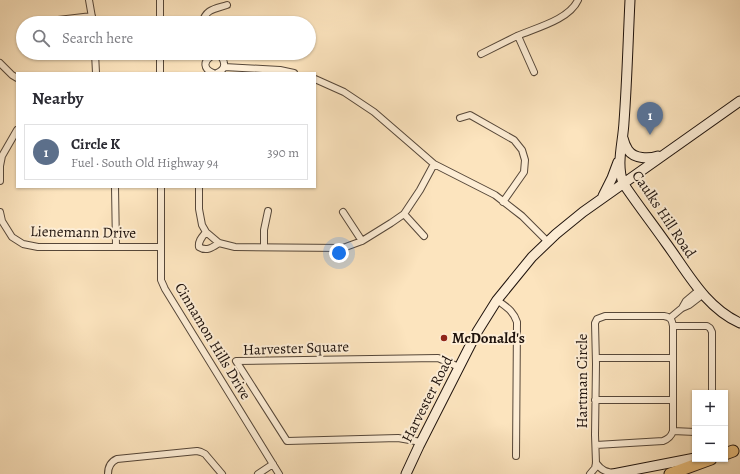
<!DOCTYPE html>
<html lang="en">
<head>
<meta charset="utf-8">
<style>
	body { margin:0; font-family:Alegreya,serif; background:#f7f7f7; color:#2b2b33 }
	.controls { position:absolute; right:12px; bottom:12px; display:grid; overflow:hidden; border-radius:0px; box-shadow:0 1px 3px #0004 }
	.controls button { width:36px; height:36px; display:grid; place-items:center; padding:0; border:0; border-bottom:1px solid #e1e1e2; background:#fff; color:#2b2b33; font:20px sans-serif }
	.you { position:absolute; left:339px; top:253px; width:14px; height:14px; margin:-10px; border:3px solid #fff; border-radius:50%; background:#1a73e8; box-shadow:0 0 0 6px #1a73e833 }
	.badge { display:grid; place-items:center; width:26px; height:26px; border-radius:50%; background:#8f2418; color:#fff; font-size:13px; font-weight:700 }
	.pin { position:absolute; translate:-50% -33px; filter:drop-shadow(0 1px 2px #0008) }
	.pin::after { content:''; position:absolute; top:21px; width:14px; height:12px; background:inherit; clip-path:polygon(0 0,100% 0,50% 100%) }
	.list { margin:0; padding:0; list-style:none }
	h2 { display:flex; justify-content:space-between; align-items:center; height:52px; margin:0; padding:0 16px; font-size:17px }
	h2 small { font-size:13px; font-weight:400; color:#7c7c81 }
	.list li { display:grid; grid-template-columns:26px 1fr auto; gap:12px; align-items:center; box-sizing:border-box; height:56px; margin:0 8px 8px; padding:0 8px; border:1px solid #e1e1e2; border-radius:0px }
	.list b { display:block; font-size:15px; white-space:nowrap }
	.list p { margin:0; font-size:13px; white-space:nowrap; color:#7c7c81 }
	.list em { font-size:13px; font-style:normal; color:#7c7c81 }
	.icon { flex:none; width:22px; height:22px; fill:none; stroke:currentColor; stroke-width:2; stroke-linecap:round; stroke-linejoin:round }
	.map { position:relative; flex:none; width:740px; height:474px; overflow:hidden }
	.search { position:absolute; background:#fff; box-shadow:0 1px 3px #0004; left:16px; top:16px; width:300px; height:44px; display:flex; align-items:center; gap:10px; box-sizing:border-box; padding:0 14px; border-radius:22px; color:#7c7c81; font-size:15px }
	.panel { position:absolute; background:#fff; box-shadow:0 1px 3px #0004; left:16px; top:72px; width:300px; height:116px; border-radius:0px }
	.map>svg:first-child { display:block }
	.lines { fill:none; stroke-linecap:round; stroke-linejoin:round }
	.street-casing { stroke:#564739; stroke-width:8 }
	.secondary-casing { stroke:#1f130d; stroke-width:11 }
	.highway-casing { stroke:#1f130d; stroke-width:13 }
	.street { stroke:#fdedd5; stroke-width:6 }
	.secondary { stroke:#fdedd5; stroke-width:9 }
	.highway { stroke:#eec27f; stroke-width:11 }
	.poi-dot { fill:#8f2418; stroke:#fdedd5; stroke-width:1.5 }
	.labels { text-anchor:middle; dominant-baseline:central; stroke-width:4; stroke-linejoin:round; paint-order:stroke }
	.street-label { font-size:15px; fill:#1f130d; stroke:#fdedd5 }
	.poi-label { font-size:15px; font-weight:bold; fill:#1f130d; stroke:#fdedd5; text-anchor:start }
</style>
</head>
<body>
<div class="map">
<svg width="740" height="474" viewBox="0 0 740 474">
	<rect width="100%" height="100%" fill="#fce4be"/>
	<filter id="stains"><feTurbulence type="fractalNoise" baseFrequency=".005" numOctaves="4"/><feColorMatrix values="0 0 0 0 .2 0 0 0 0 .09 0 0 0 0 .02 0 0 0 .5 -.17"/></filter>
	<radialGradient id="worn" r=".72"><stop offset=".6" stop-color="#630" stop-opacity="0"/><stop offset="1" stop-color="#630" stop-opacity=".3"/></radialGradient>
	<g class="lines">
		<defs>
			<path id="street" d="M89,0L93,23
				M58,20L92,16
				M160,23V0
				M202,23C206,9 214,9 227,5
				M518,36L534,72
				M95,53L96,73
				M481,54C493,48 505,42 517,36C535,28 569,20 578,0
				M0,63L12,75L17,78
				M224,67L280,70L294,73
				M160,73V53
				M213,73C192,64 221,44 224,63C225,68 222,71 217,73
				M315,79L344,92L374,112L411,144L434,164L495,195L522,216L548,242
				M460,118L470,115L514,140L522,150L525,160L524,172L503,202
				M0,181V166L2,156L17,130
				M115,187L116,246
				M161,187V280L165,289L279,474
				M199,187V209L202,225L206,232L219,243L235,247L343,248L351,245L362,241L391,223L404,214L420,190L434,164
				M0,212L2,221L12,237L23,244L38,247H161
				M343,212L362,241
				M404,214L424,236
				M206,232C202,237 198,241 199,247C207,252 213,247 219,243
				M264,247V230L268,211
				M497,300C506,307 513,310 517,322L516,456
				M682,308L686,301L699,290
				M670,318L682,308L689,305L702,295
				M673,326H707L710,328L712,332V393
				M596,358H672
				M595,400H673
				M673,431L695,432
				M421,442L398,438L287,441L236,361L438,358L459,367
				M596,463C602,471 606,472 616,473
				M108,474C108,467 110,462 117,459L197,451L201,452L205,454L222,474
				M258,474L273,464
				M590,474L595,468L596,463L595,435L596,364L595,323L597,319L605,316H664C671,317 672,320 673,326V431C671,437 668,439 663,441L596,445"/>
			<path id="secondary" d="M630,0C628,41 627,82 624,122C623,143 616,163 623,183C637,204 652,223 666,243C688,273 705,307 740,323
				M623,138C624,142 626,147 628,150C634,159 649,159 658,156
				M603,196L612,178L618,162
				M406,474L419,446L477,332L497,300L532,257L556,234L583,212L740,101
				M613,474L695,458"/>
			<path id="highway" d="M725,454L733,451
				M670,474L711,459"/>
		</defs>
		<use href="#street" class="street-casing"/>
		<use href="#secondary" class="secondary-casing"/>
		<use href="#highway" class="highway-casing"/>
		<use href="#street" class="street"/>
		<use href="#secondary" class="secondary"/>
		<use href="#highway" class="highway"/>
	</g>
	<circle class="poi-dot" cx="444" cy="338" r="4"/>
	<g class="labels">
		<g class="street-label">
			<text transform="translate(664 214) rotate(56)">Caulks Hill Road</text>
			<text transform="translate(83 232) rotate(1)">Lienemann Drive</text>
			<text transform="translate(213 341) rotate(59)">Cinnamon Hills Drive</text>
			<text transform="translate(296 348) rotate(-2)">Harvester Square</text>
			<text transform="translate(582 381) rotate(-90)">Hartman Circle</text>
			<text transform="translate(427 399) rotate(-63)">Harvester Road</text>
		</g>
		<g class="poi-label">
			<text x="452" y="338">McDonald's</text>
		</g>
	</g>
	<rect width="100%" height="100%" filter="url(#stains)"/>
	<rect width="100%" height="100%" fill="url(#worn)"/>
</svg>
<div class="controls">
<button>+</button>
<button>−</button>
</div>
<div class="you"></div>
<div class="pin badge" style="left:650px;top:135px;background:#5c6f8a">1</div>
<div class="search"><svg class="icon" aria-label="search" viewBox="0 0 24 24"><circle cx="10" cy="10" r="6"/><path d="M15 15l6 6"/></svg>Search here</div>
<section class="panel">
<h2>Nearby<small></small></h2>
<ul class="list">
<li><span class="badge" style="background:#5c6f8a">1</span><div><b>Circle K</b><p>Fuel · South Old Highway 94</p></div><em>390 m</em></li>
</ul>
</section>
</div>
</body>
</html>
